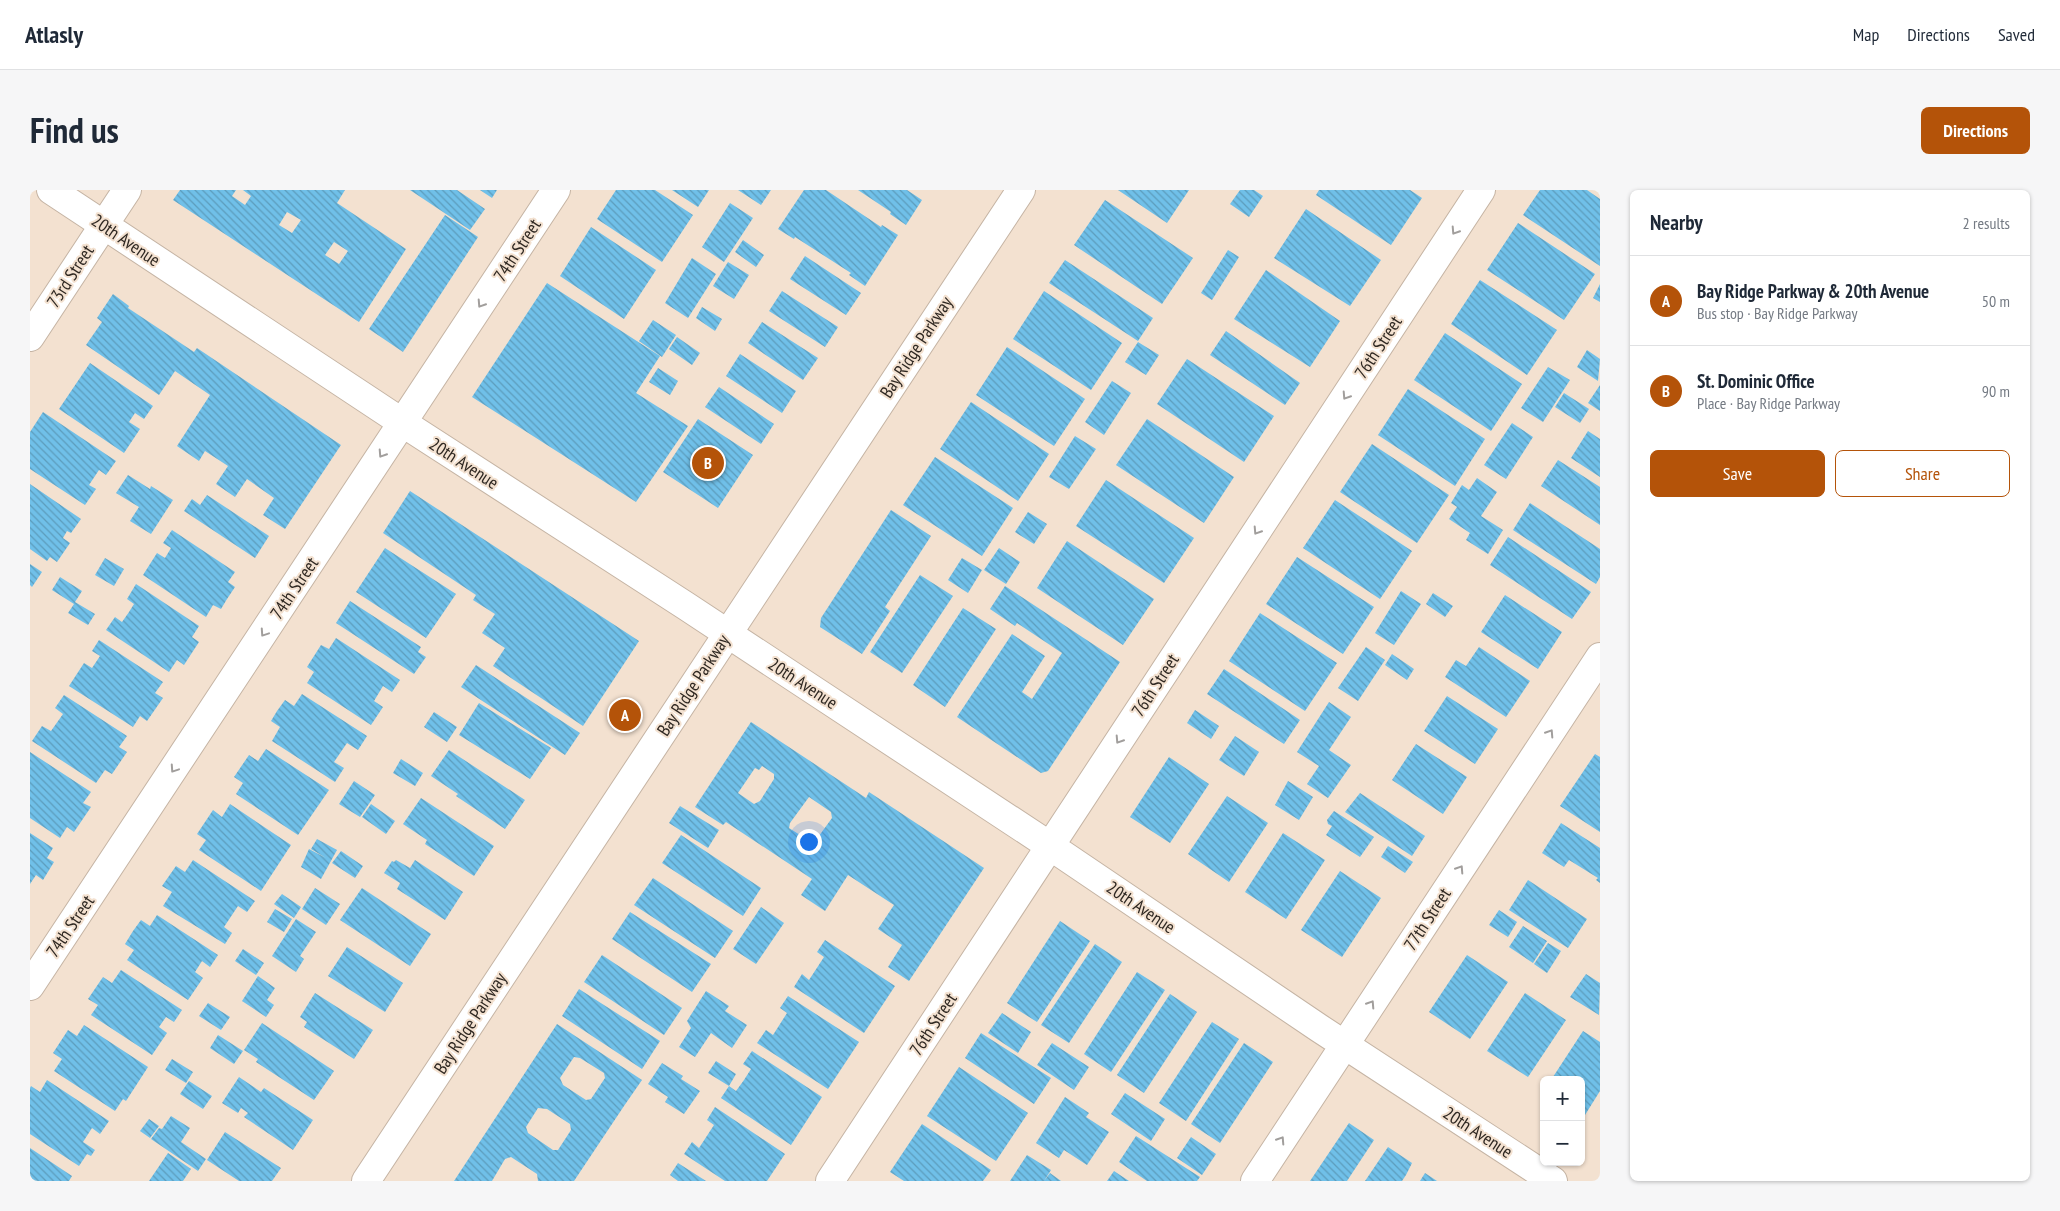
<!DOCTYPE html>
<html lang="en">
<head>
<meta charset="utf-8">
<style>
	body { margin:0; font-family:"PT Sans Narrow",sans-serif; background:#f6f6f7; color:#1f2937 }
	.controls { position:absolute; right:15px; bottom:15px; display:grid; overflow:hidden; border-radius:8px; box-shadow:0 1px 4px #0004 }
	.controls button { width:45px; height:45px; display:grid; place-items:center; padding:0; border:0; border-bottom:1px solid #e0e1e3; background:#fff; color:#1f2937; font:25px sans-serif }
	.you { position:absolute; left:778px; top:651px; width:18px; height:18px; margin:-12px; border:4px solid #fff; border-radius:50%; background:#1a73e8; box-shadow:0 0 0 8px #1a73e833 }
	.badge { display:grid; place-items:center; width:32px; height:32px; border-radius:50%; background:#b45309; color:#fff; font-size:16px; font-weight:700 }
	.pin { position:absolute; translate:-50% -50%; border:2px solid #fff; box-shadow:0 1px 5px #0006 }
	.list { margin:0; padding:0; list-style:none }
	h2 { display:flex; justify-content:space-between; align-items:center; height:65px; margin:0; padding:0 20px; font-size:21px }
	h2 small { font-size:16px; font-weight:400; color:#747a83 }
	.list li { display:grid; grid-template-columns:32px 1fr auto; gap:15px; align-items:center; box-sizing:border-box; height:90px; padding:0 20px; border-top:1px solid #e0e1e3 }
	.list b { display:block; font-size:19px; white-space:nowrap }
	.list p { margin:0; font-size:16px; white-space:nowrap; color:#747a83 }
	.list em { font-size:16px; font-style:normal; color:#747a83 }
	.actions { display:flex; gap:10px; padding:15px 20px }
	.actions a { flex:1; padding:11px 0; border:1px solid #b45309; border-radius:8px; text-align:center; font-size:18px; color:#b45309 }
	.actions .main { background:#b45309; color:#fff }
	.map { position:relative; flex:none; width:1570px; height:991px; overflow:hidden; border-radius:8px }
	header { display:flex; align-items:center; gap:30px; box-sizing:border-box; height:70px; padding:0 25px; background:#fff; border-bottom:1px solid #e0e1e3 }
	header strong { font-size:24px }
	nav { display:flex; gap:28px; margin-inline-start:auto; font-size:18px }
	.intro { display:flex; align-items:center; justify-content:space-between; box-sizing:border-box; height:120px; padding:0 30px }
	h1 { margin:0; font-size:35px }
	.button { padding:12px 22px; border-radius:8px; background:#b45309; color:#fff; font-size:18px; font-weight:700 }
	main { display:flex; gap:30px; padding:0 30px }
	aside { flex:1; background:#fff; border-radius:8px; box-shadow:0 1px 4px #0004 }
	.map>svg:first-child { display:block }
	.building { fill:url(#building-back-hatch); fill-rule:evenodd }
	.lines { fill:none; stroke-linecap:round; stroke-linejoin:round }
	.minor-casing { stroke:#c5b4a4; stroke-width:30 }
	.major-casing { stroke:#c5b4a4; stroke-width:30 }
	.minor { stroke:#fff; stroke-width:28 }
	.major { stroke:#fff; stroke-width:28 }
	.oneway { stroke:#a19e9c }
	.labels { text-anchor:middle; dominant-baseline:central; stroke-width:4; stroke-linejoin:round; paint-order:stroke }
	.street-label { font-size:18px; fill:#2f2822; stroke:#f3e1d0 }
</style>
</head>
<body>
<header>
<strong>Atlasly</strong>
<nav><a>Map</a><a>Directions</a><a>Saved</a></nav>
</header>
<div class="intro"><h1>Find us</h1><a class="button">Directions</a></div>
<main>
<div class="map">
<svg width="1570" height="991" viewBox="0 0 1570 991">
	<defs>
		<pattern id="building-back-hatch" width="6" height="6" patternUnits="userSpaceOnUse" patternTransform="scale(1.25)"><rect width="6" height="6" fill="#70c0e9"/><path d="M-1 5l2 2M0 0l6 6M5-1l2 2" fill="none" stroke="#5c9cbc"/></pattern>
	</defs>
	<rect width="100%" height="100%" fill="#f3e1d0"/>
	<path class="building" d="M150,0H206L202,6L215,15L221,6L213,0H315L307,13L376,59L329,132L143,10ZM257,22L271,30L262,43L249,35ZM304,52L318,61L309,74L295,65Z
		M380,0H427L455,19L440,40Z
		M450,0H467L462,8Z
		M586,0H625L663,25L632,72L567,29Z
		M642,0H679L668,17Z
		M708,0H741L731,15Z
		M774,0H796L851,37L852,35L868,45L835,96L819,85L821,83L765,47L764,49L748,39Z
		M828,0H877L892,10L876,35L860,24L861,22Z
		M1088,0H1159L1137,33Z
		M1210,0H1224L1233,6L1219,27L1200,14Z
		M1289,0H1380L1392,8L1361,55L1286,5Z
		M1510,0H1557L1570,9V76L1493,25Z
		M1075,10L1163,68L1132,114L1044,55Z
		M700,13L723,28L694,72L672,57Z
		M1276,19L1351,70L1320,116L1244,68Z
		M415,25L448,47L373,162L339,139Z
		M1488,33L1565,84L1534,130L1457,80Z
		M561,37L626,80L594,129L530,86Z
		M713,50L734,65L726,77L705,62Z
		M1198,60L1209,67L1182,110L1171,103Z
		M775,66L831,103L816,125L760,89Z
		M662,68L686,84L658,128L635,113Z
		M1035,70L1123,128L1108,151L1019,93Z
		M698,72L719,85L704,109L683,96Z
		M1236,80L1310,131L1280,177L1204,129Z
		M1450,90L1527,140L1497,185L1421,134Z
		M517,93L630,166L606,203L658,236L606,312L442,207Z
		M1570,94V112L1563,108Z
		M752,101L808,137L795,157L739,121Z
		M1014,101L1092,153L1061,200L983,149Z
		M83,104L99,116L98,118L164,162L167,158L311,255L255,339L233,325L244,308L217,289L205,307L186,294L198,276L175,261L169,271L147,256L180,205L145,181L129,205L56,155L72,132L67,128Z
		M672,117L692,129L685,141L666,128Z
		M623,130L646,145L632,167L609,151Z
		M732,132L788,168L773,190L718,153Z
		M1196,141L1270,193L1255,215L1180,165Z
		M1415,143L1492,194L1461,241L1384,190Z
		M647,147L670,163L662,175L639,159Z
		M1108,152L1129,165L1116,185L1095,172Z
		M977,157L1055,209L1024,256L946,205Z
		M1557,160L1570,169L1568,191L1547,177Z
		M710,164L766,201L752,223L696,186Z
		M1157,169L1244,226L1214,272L1127,214Z
		M60,173L123,216L114,229L105,223L99,232L110,239L94,263L29,219Z
		M1518,177L1540,190L1513,232L1491,218Z
		M628,178L648,191L640,205L619,192Z
		M1082,191L1101,203L1074,245L1055,232Z
		M1570,195V221L1558,213Z
		M689,197L744,234L731,254L675,217Z
		M1378,199L1455,249L1425,296L1348,245Z
		M1534,203L1559,219L1550,233L1525,217Z
		M941,212L1019,264L988,311L910,259Z
		M13,222L86,271L76,285L69,280L59,295L66,299L55,315L0,279V242Z
		M668,229L723,265L688,318L633,282Z
		M1117,229L1204,287L1174,333L1086,275Z
		M1482,233L1503,247L1476,289L1454,275Z
		M1558,241L1570,249V287L1541,268Z
		M1045,246L1066,259L1039,299L1019,287Z
		M1342,254L1419,305L1387,353L1310,302Z
		M905,267L983,318L952,366L873,315Z
		M1528,270L1570,297V335L1511,296Z
		M98,285L120,299L121,296L143,310L121,344L100,331L109,317L86,303Z
		M1447,288L1467,302L1451,326L1473,340L1458,364L1436,350L1440,343L1419,329L1427,317L1421,313L1432,295L1439,300Z
		M1076,290L1164,348L1134,393L1046,336Z
		M0,294L51,329L41,343L37,341L33,348L40,353L27,372L20,367L17,371L0,359Z
		M380,301L609,451L553,536L463,476L475,458L452,443L465,424L443,410L446,405L353,343Z
		M177,305L239,346L225,368L154,321L162,309L170,315Z
		M1305,310L1382,361L1350,409L1273,358Z
		M1500,313L1570,359V387L1566,394L1483,340Z
		M861,320L901,346L855,417L860,421L832,464L790,437L791,428Z
		M998,322L1017,334L1004,354L985,342Z
		M142,340L205,382L198,392L205,397L197,409L191,419L183,415L176,427L113,385L127,363L135,368L141,358L133,353Z
		M1478,347L1561,402L1542,429L1460,375Z
		M1037,351L1124,409L1093,455L1007,398Z
		M355,358L426,404L396,448L326,402Z
		M969,358L990,372L976,394L954,380Z
		M1267,367L1344,417L1313,464L1236,414Z
		M75,368L94,379L84,396L65,385Z
		M932,368L952,380L938,403L918,390Z
		M0,374L12,382L2,397L0,395Z
		M890,385L923,406L872,483L840,462Z
		M30,387L52,401L45,412L65,424L58,435L38,423L44,414L22,400Z
		M106,394L169,436L162,447L169,452L154,475L147,470L139,482L76,440L85,427L92,432L99,422L104,414L97,409Z
		M975,396L1090,472L1018,581L1011,583L927,527L982,444L1015,466L992,502L1002,509L1032,463L987,433L985,436L960,419Z
		M1371,401L1391,414L1364,455L1345,443Z
		M1403,403L1423,416L1415,427L1396,414Z
		M1475,405L1532,442L1508,479L1451,442Z
		M320,411L391,457L388,462L396,467L384,484L306,433Z
		M933,418L966,439L915,517L883,495Z
		M1230,423L1307,473L1275,521L1199,471Z
		M306,448L370,490L362,502L353,496L344,511L353,517L341,535L277,493L284,482L277,477L291,455L299,459Z
		M69,450L133,492L125,503L133,508L117,531L110,526L103,537L39,496L54,473L62,478L70,466L62,461Z
		M1336,457L1355,470L1328,511L1308,498Z
		M1449,457L1500,491L1476,527L1415,487L1426,470L1436,476Z
		M1362,464L1384,479L1377,490L1355,475Z
		M446,475L550,543L535,565L431,497Z
		M1194,479L1270,530L1254,554L1177,504Z
		M272,504L337,546L328,560L317,553L304,572L314,578L305,592L242,551L250,537L241,531L247,521L255,510L264,516Z
		M34,505L97,546L89,557L97,562L82,584L75,580L66,593L2,551L12,536L21,541L33,524L25,518Z
		M1417,506L1468,539L1445,574L1394,541Z
		M1299,512L1321,527L1299,560L1321,575L1298,608L1277,594L1289,576L1267,562Z
		M449,513L521,558L500,589L429,545Z
		M1165,520L1189,536L1181,549L1157,533Z
		M404,522L427,537L417,552L394,537Z
		M721,532L836,608L839,602L954,678L879,791L858,777L872,755L848,739L864,715L818,685L795,721L771,705L782,689L696,632L693,635L665,617ZM732,576L744,584V589L730,611L724,614L708,603L725,578L729,580ZM779,607L801,622L802,628L786,650L781,652L759,638L760,633Z
		M1205,546L1229,562L1214,586L1189,570Z
		M1386,554L1437,587L1413,624L1362,590Z
		M236,559L299,600L268,645L206,604L213,593L204,587L219,565L228,571Z
		M419,560L495,610L475,639L426,606L428,604L401,586Z
		M0,562L61,602L53,613L61,617L44,642L37,637L30,648L0,628Z
		M1565,564L1570,567V642L1530,616Z
		M1139,567L1179,594L1140,653L1100,627Z
		M371,569L393,583L385,596L363,583Z
		M324,591L345,605L330,627L309,614Z
		M1258,591L1283,607L1269,630L1245,615Z
		M1330,603L1395,646L1382,666L1315,622Z
		M1197,606L1238,633L1199,692L1158,664Z
		M391,608L464,656L444,686L395,654L397,650L373,634Z
		M200,614L261,655L231,701L169,660L176,650L167,644L183,620L192,627Z
		M341,614L365,631L356,644L332,627Z
		M650,616L689,640L678,658L639,633Z
		M1304,621L1344,647L1330,667L1296,645L1302,636L1298,634L1297,630Z
		M1531,633L1570,658V693L1566,690L1568,688L1539,670L1534,677L1512,663Z
		M0,643L23,658L17,668L24,672L13,690L6,685L0,694Z
		M1253,643L1295,670L1256,729L1215,702Z
		M651,645L731,698L713,726L632,673Z
		M287,649L307,660L291,689L271,677L279,659L296,668L281,659Z
		M1358,656L1383,672L1375,683L1351,667Z
		M311,661L333,676L325,688L302,673Z
		M163,670L225,711L217,722L208,716L194,737L202,743L195,754L133,716L142,702L132,696L146,676L155,682Z
		M366,670L380,678L385,670L433,702L415,730L367,699L370,693L354,683L362,671L364,672Z
		M1310,681L1351,708L1312,767L1271,740Z
		M623,688L703,741L685,768L604,715Z
		M1498,690L1557,729L1538,758L1479,720Z
		M285,698L310,714L296,735L272,719Z
		M332,698L401,744L380,776L310,730Z
		M252,704L271,717L264,728L244,714Z
		M731,717L754,733L726,774L703,759Z
		M245,719L262,729L254,742L237,732Z
		M1469,720L1487,732L1478,747L1459,735Z
		M600,722L681,774L662,802L582,749Z
		M127,725L188,765L180,777L172,771L165,782L173,788L158,810L97,770L104,760L95,754L103,741L111,730L120,736Z
		M266,729L286,742L270,766L274,769L266,782L242,766Z
		M1030,731L1060,751L1007,832L977,813Z
		M1493,736L1517,751L1503,773L1479,757Z
		M795,750L865,796L834,843L764,797L772,784L779,790L794,767L787,762Z
		M1518,753L1531,761L1517,783L1504,774Z
		M1065,754L1092,772L1039,853L1011,835Z
		M317,757L373,793L355,822L298,786Z
		M213,759L234,773L226,785L205,771Z
		M572,765L652,818L634,845L554,792Z
		M1437,765L1478,792L1440,849L1399,822Z
		M91,780L152,820L144,832L136,827L129,837L137,843L122,865L61,825L68,815L58,809L73,787L82,793Z
		M1107,782L1135,800L1081,882L1054,864Z
		M1556,784L1570,793L1569,825L1540,807Z
		M228,786L245,798L237,810L244,815L236,827L212,811Z
		M549,799L630,851L612,879L532,826Z
		M676,801L699,816L695,821L717,835L702,858L681,843L665,867L649,857L661,838L657,831Z
		M285,803L343,840L324,869L274,837L277,832L270,827Z
		M1495,803L1536,830L1498,887L1457,861Z
		M1140,804L1167,822L1114,903L1087,885Z
		M758,806L829,852L798,899L727,853L736,840L743,845L757,823L750,818Z
		M178,813L200,827L191,840L169,826Z
		M972,823L1001,842L988,863L958,843Z
		M1182,832L1209,849L1156,931L1129,913Z
		M232,833L304,881L284,910L226,872L228,869L214,860Z
		M527,834L612,890L594,916L544,991H508L507,984L481,967L475,969L462,991H424ZM544,867L550,868L574,883L575,888L561,909L556,910L533,895L530,888ZM508,918L517,919L540,934L541,940L528,960H523L498,943L496,937Z
		M54,835L118,877L96,911L93,909L85,921L24,881L32,869L23,863L38,840L47,846Z
		M1553,841L1570,852V901L1555,925L1551,922V890H1521Z
		M951,843L1021,888L1004,914L935,868Z
		M188,845L213,861L204,874L180,858Z
		M1022,853L1059,877L1044,900L1007,875Z
		M1214,853L1243,872L1190,953L1161,934Z
		M722,861L792,907L761,955L691,908L699,896L706,901L714,890L721,879L713,874Z
		M142,869L163,882L156,893L135,880Z
		M686,871L706,884L699,896L678,883Z
		M632,873L653,886L651,889L670,901L654,924L635,912L638,907L618,894Z
		M929,877L998,923L966,971L897,926Z
		M209,887L231,902L234,898L283,930L263,960L214,927L218,923L211,918L208,923L192,913Z
		M17,890L79,931L70,944L62,938L53,952L65,960L61,966L57,964L49,976L0,944V898L1,896L10,902Z
		M159,891L182,906L173,919L150,904Z
		M1095,903L1135,929L1121,951L1081,924Z
		M1035,907L1059,923L1056,927L1079,942L1057,975L1034,960L1029,968L1006,953Z
		M685,917L755,964L737,991H695L654,964L662,952L669,958L684,935L677,930Z
		M141,926L160,938L151,952L176,969L168,981L121,949L129,938L132,939Z
		M119,929L129,936L120,948L110,941Z
		M1319,933L1344,950L1317,991H1280Z
		M892,934L961,980L953,991H874L860,982Z
		M195,942L251,978L242,991H209L177,970Z
		M1106,946L1170,987L1167,991H1117L1089,972Z
		M1161,947L1186,964L1172,985L1147,968Z
		M1358,957L1382,973L1376,985L1372,991H1335Z
		M0,958L42,986L39,991H0Z
		M138,963L161,979L153,991H119Z
		M997,965L1021,980L1014,991H980Z
		M648,973L676,991H648L640,985Z
		M1084,981L1099,991H1077Z
		M1020,983L1031,991H1014Z
		M1395,983L1407,991H1390Z"/>
	<g class="lines">
		<defs>
			<path id="minor" d="M21,0L373,233L656,416L1020,656L1289,838L1523,991
				M0,147L97,0
				M0,796L526,0
				M800,991L1451,0
				M1225,991L1570,467"/>
			<path id="major" d="M336,991L991,0"/>
		</defs>
		<use href="#minor" class="minor-casing"/>
		<use href="#major" class="major-casing"/>
		<use href="#minor" class="minor"/>
		<use href="#major" class="major"/>
	</g>
	<defs><path id="oneway-chevron" d="M-2-3.5L2.5 0L-2 3.5" fill="none" stroke-width="1.6" stroke-linecap="round" stroke-linejoin="round" transform="scale(1.25)"/></defs>
	<g class="oneway">
		<use href="#oneway-chevron" transform="translate(1425 41) rotate(123)"/>
		<use href="#oneway-chevron" transform="translate(451 114) rotate(123)"/>
		<use href="#oneway-chevron" transform="translate(1316 206) rotate(123)"/>
		<use href="#oneway-chevron" transform="translate(352 264) rotate(123)"/>
		<use href="#oneway-chevron" transform="translate(1227 341) rotate(123)"/>
		<use href="#oneway-chevron" transform="translate(234 443) rotate(124)"/>
		<use href="#oneway-chevron" transform="translate(1520 543) rotate(-57)"/>
		<use href="#oneway-chevron" transform="translate(1089 550) rotate(123)"/>
		<use href="#oneway-chevron" transform="translate(144 579) rotate(124)"/>
		<use href="#oneway-chevron" transform="translate(1430 679) rotate(-57)"/>
		<use href="#oneway-chevron" transform="translate(1341 814) rotate(-57)"/>
		<use href="#oneway-chevron" transform="translate(1251 950) rotate(-57)"/>
	</g>
	<g class="labels">
		<g class="street-label">
			<text transform="translate(96 50) rotate(34)">20th Avenue</text>
			<text transform="translate(487 60) rotate(-57)">74th Street</text>
			<text transform="translate(40 86) rotate(-57)">73rd Street</text>
			<text transform="translate(886 157) rotate(-57)">Bay Ridge Parkway</text>
			<text transform="translate(1348 157) rotate(-57)">76th Street</text>
			<text transform="translate(434 273) rotate(33)">20th Avenue</text>
			<text transform="translate(264 398) rotate(-56)">74th Street</text>
			<text transform="translate(773 493) rotate(33)">20th Avenue</text>
			<text transform="translate(663 495) rotate(-57)">Bay Ridge Parkway</text>
			<text transform="translate(1125 495) rotate(-57)">76th Street</text>
			<text transform="translate(1111 717) rotate(34)">20th Avenue</text>
			<text transform="translate(1397 729) rotate(-57)">77th Street</text>
			<text transform="translate(40 736) rotate(-56)">74th Street</text>
			<text transform="translate(440 833) rotate(-57)">Bay Ridge Parkway</text>
			<text transform="translate(903 834) rotate(-57)">76th Street</text>
			<text transform="translate(1448 942) rotate(33)">20th Avenue</text>
		</g>
	</g>
</svg>
<div class="controls">
<button>+</button>
<button>−</button>
</div>
<div class="you"></div>
<div class="pin badge" style="left:595px;top:525px">A</div>
<div class="pin badge" style="left:678px;top:273px">B</div>
</div>
<aside>
<h2>Nearby<small>2 results</small></h2>
<ul class="list">
<li><span class="badge">A</span><div><b>Bay Ridge Parkway &amp; 20th Avenue</b><p>Bus stop · Bay Ridge Parkway</p></div><em>50 m</em></li>
<li><span class="badge">B</span><div><b>St. Dominic Office</b><p>Place · Bay Ridge Parkway</p></div><em>90 m</em></li>
</ul>
<div class="actions"><a class="main">Save</a><a>Share</a></div>
</aside>
</main>
</body>
</html>
